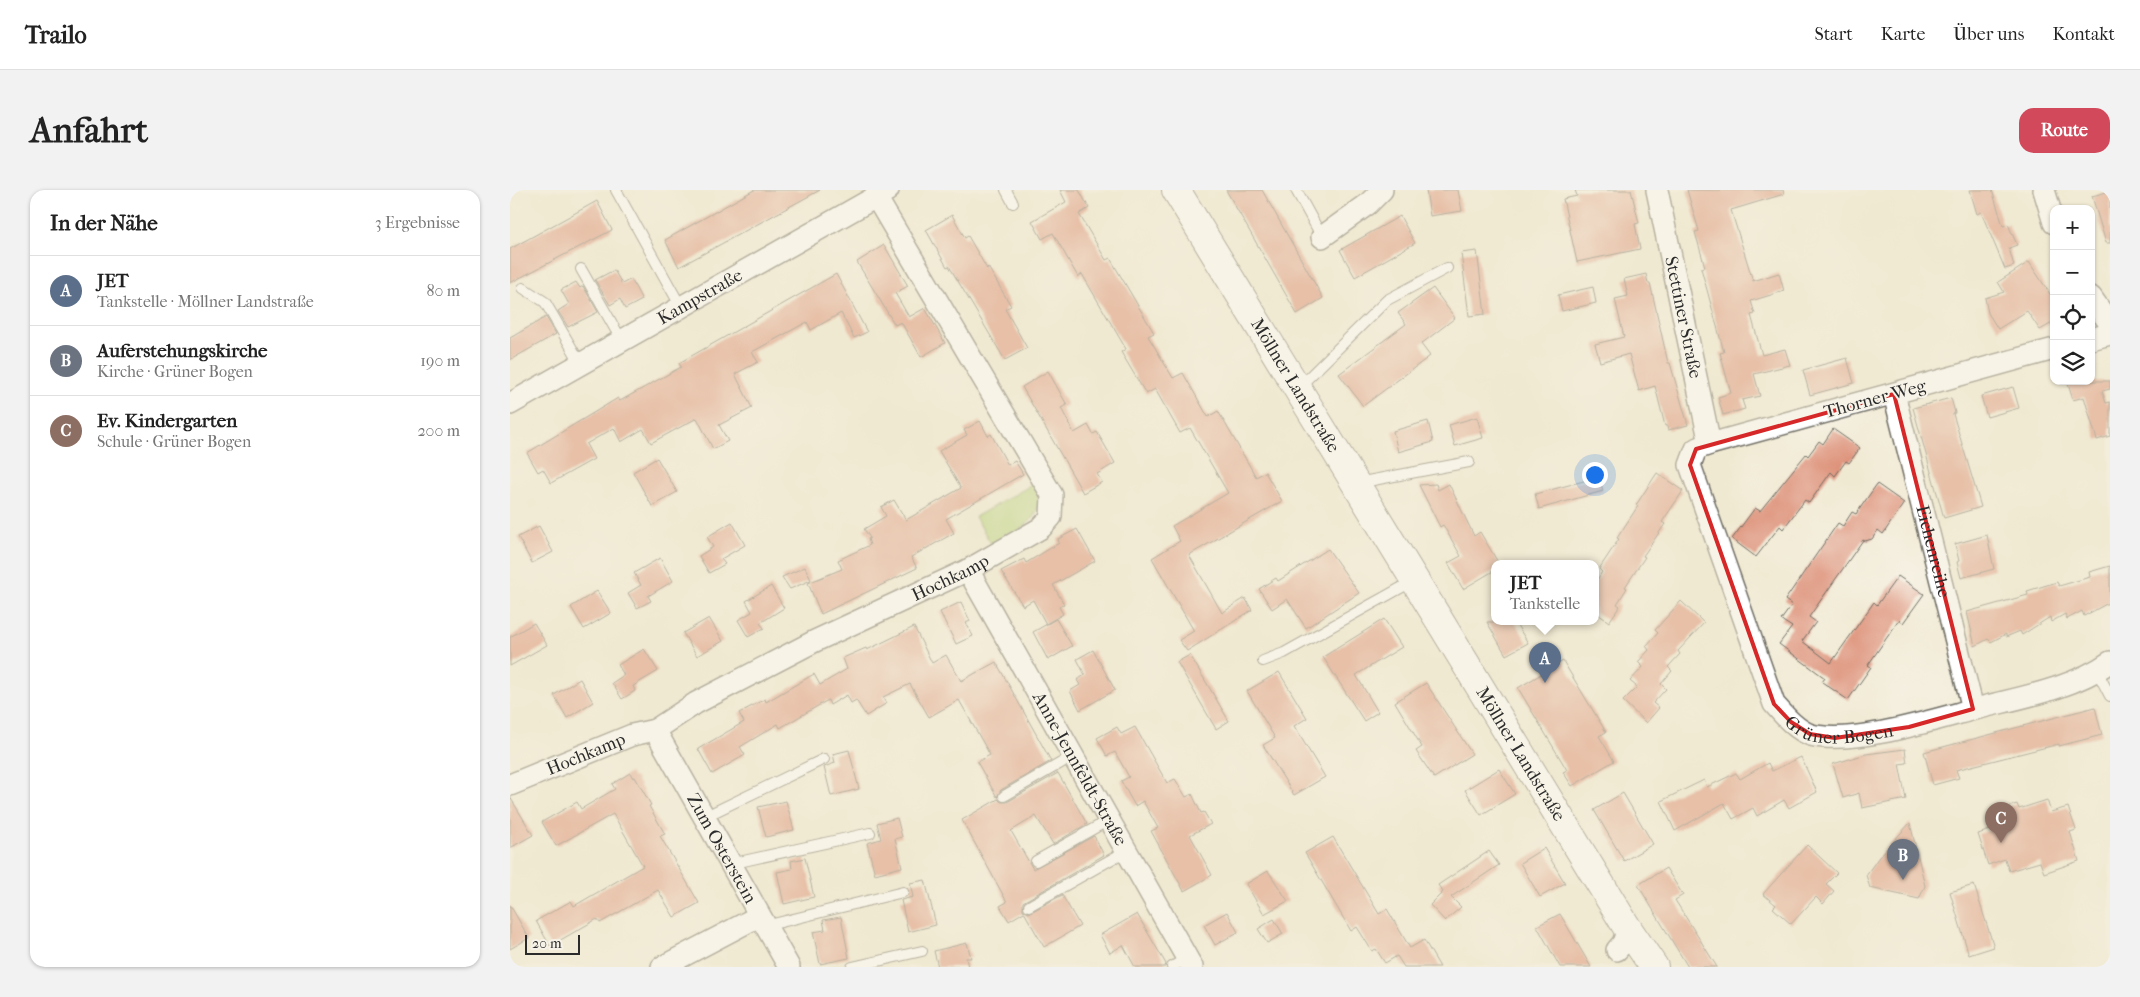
<!DOCTYPE html>
<html lang="de">
<head>
<meta charset="utf-8">
<style>
	body { margin:0; font-family:"IM FELL French Canon",serif; background:#f2f2f2; color:#222 }
	.controls { position:absolute; right:15px; top:15px; display:grid; overflow:hidden; border-radius:10px; box-shadow:0 1px 4px #0004 }
	.controls button { width:45px; height:45px; display:grid; place-items:center; padding:0; border:0; border-bottom:1px solid #e0e0e0; background:#fff; color:#222; font:25px sans-serif }
	.scale { position:absolute; left:15px; bottom:12px; width:55px; box-sizing:border-box; padding-left:5px; border:2px solid #2b2b2b; border-top:0; font-size:14px; line-height:18px; white-space:nowrap; color:#2b2b2b; -webkit-text-stroke:4px #f7f3e8; paint-order:stroke }
	.you { position:absolute; left:1084px; top:284px; width:18px; height:18px; margin:-12px; border:4px solid #fff; border-radius:50%; background:#1a73e8; box-shadow:0 0 0 8px #1a73e833 }
	.badge { display:grid; place-items:center; width:32px; height:32px; border-radius:50%; background:#d1495b; color:#fff; font-size:16px; font-weight:700 }
	.pin { position:absolute; translate:-50% -41px; filter:drop-shadow(0 1px 2px #0008) }
	.pin::after { content:''; position:absolute; top:26px; width:18px; height:15px; background:inherit; clip-path:polygon(0 0,100% 0,50% 100%) }
	.popup { position:absolute; left:981px; top:370px; width:108px; height:65px; box-sizing:border-box; display:grid; place-content:center; border-radius:10px; background:#fff; filter:drop-shadow(0 1px 4px #0005); font-size:16px; white-space:nowrap; color:#767676 }
	.popup b { font-size:19px; color:#222 }
	.popup::after { content:''; position:absolute; left:50%; top:100%; margin-left:-10px; border:10px solid transparent; border-top-color:#fff }
	.list { margin:0; padding:0; list-style:none }
	h2 { display:flex; justify-content:space-between; align-items:center; height:65px; margin:0; padding:0 20px; font-size:21px }
	h2 small { font-size:16px; font-weight:400; color:#767676 }
	.list li { display:grid; grid-template-columns:32px 1fr auto; gap:15px; align-items:center; box-sizing:border-box; height:70px; padding:0 20px; border-top:1px solid #e0e0e0 }
	.list b { display:block; font-size:19px; white-space:nowrap }
	.list p { margin:0; font-size:16px; white-space:nowrap; color:#767676 }
	.list em { font-size:16px; font-style:normal; color:#767676 }
	.icon { flex:none; width:28px; height:28px; fill:none; stroke:currentColor; stroke-width:2; stroke-linecap:round; stroke-linejoin:round }
	.map { position:relative; flex:none; width:1600px; height:777px; overflow:hidden; border-radius:15px }
	header { display:flex; align-items:center; gap:30px; box-sizing:border-box; height:70px; padding:0 25px; background:#fff; border-bottom:1px solid #e0e0e0 }
	header strong { font-size:24px }
	nav { display:flex; gap:28px; margin-inline-start:auto; font-size:18px }
	.intro { display:flex; align-items:center; justify-content:space-between; box-sizing:border-box; height:120px; padding:0 30px }
	h1 { margin:0; font-size:35px }
	.button { padding:12px 22px; border-radius:15px; background:#d1495b; color:#fff; font-size:18px; font-weight:700 }
	main { display:flex; gap:30px; padding:0 30px }
	aside { flex:1; background:#fff; border-radius:15px; box-shadow:0 1px 4px #0004 }
	.map>svg:first-child { display:block }
	.green { fill:#b6d279; stroke:#707e52 }
	.building { fill:#dd8e76 }
	.lines { fill:none; stroke-linecap:round; stroke-linejoin:round }
	.service-casing { stroke:#706e65; stroke-width:12 }
	.minor-casing { stroke:#706e65; stroke-width:24 }
	.secondary-casing { stroke:#706e65; stroke-width:30 }
	.service { stroke:#fff; stroke-width:10 }
	.minor { stroke:#fff; stroke-width:21 }
	.secondary { stroke:#fff; stroke-width:28 }
	.marked { fill:none; stroke:#d62828; stroke-width:4; stroke-linejoin:round }
	.labels { text-anchor:middle; dominant-baseline:central; stroke-width:4; stroke-linejoin:round; paint-order:stroke }
	.street-label { font-size:18px; fill:#2b2b2b; stroke:#f7f3e8 }
</style>
</head>
<body>
<header>
<strong>Trailo</strong>
<nav><a>Start</a><a>Karte</a><a>Über uns</a><a>Kontakt</a></nav>
</header>
<div class="intro"><h1>Anfahrt</h1><a class="button">Route</a></div>
<main>
<aside>
<h2>In der Nähe<small>3 Ergebnisse</small></h2>
<ul class="list">
<li><span class="badge" style="background:#5c6f8a">A</span><div><b>JET</b><p>Tankstelle · Möllner Landstraße</p></div><em>80 m</em></li>
<li><span class="badge" style="background:#6b7280">B</span><div><b>Auferstehungskirche</b><p>Kirche · Grüner Bogen</p></div><em>190 m</em></li>
<li><span class="badge" style="background:#8d6e63">C</span><div><b>Ev. Kindergarten</b><p>Schule · Grüner Bogen</p></div><em>200 m</em></li>
</ul>
</aside>
<div class="map">
<svg width="1600" height="777" viewBox="0 0 1600 777">
	<rect width="100%" height="100%" fill="#f7f3e8"/>
	<filter id="ink" filterUnits="userSpaceOnUse"><feTurbulence type="fractalNoise" baseFrequency=".02" numOctaves="2"/><feDisplacementMap in="SourceGraphic" scale="10" xChannelSelector="R" yChannelSelector="G"/><feConvolveMatrix kernelMatrix="1 2 1 2 8 2 1 2 1" color-interpolation-filters="sRGB"/></filter>
	<filter id="wash" filterUnits="userSpaceOnUse"><feTurbulence type="fractalNoise" baseFrequency=".0096" numOctaves="4" result="noise"/><feDisplacementMap in="SourceGraphic" scale="20" xChannelSelector="R" yChannelSelector="G"/><feGaussianBlur stdDeviation="1.12" result="paint"/><feColorMatrix in="noise" values="0 0 0 0 0 0 0 0 0 0 0 0 0 0 0 0 0 1.4 0 .05"/><feComposite in="paint" operator="in"/></filter>
	<g filter="url(#wash)">
		<rect width="100%" height="100%" fill="#f0e9d2"/>
		<path class="green" d="M525,293C526,298 529,304 529,309C529,334 500,345 482,355L465,327Z"/>
		<g id="blocks">
			<path class="building" d="M244,0H310L169,77L155,50Z
				M550,0H569L579,18L569,24L596,70L600,68L644,143L638,146L663,188L673,183L698,227L708,221L746,287L755,282L772,311L679,365L712,423L735,408L742,420L677,461L669,450L684,441L642,368L670,351L662,336L718,303L680,238L670,243L645,199L636,204L611,162L616,159L572,84L568,87L543,43L532,49L522,31L556,12Z
				M716,0H752L813,108L787,124Z
				M916,0H948L952,21L920,26Z
				M1065,0H1121L1129,33L1125,34L1130,59L1067,72L1053,9L1067,6Z
				M1177,0H1273L1274,4L1221,20L1243,91L1269,83L1274,101L1241,111L1245,124L1241,125L1252,165L1275,159L1280,175L1244,184L1250,206L1232,210L1235,219L1213,225L1208,207L1221,203L1210,163L1214,162L1191,78L1195,77L1185,42L1189,41Z
				M1460,0H1482L1493,36L1498,34L1507,55L1499,58L1504,76L1495,79L1471,22L1467,24Z
				M1600,1V53H1596L1582,6Z
				M87,11L102,40L0,93V59Z
				M442,25L455,48L458,46L477,79L478,77L501,116L495,119L517,158L495,170L439,76L437,77L416,40Z
				M890,26L905,53L845,87L830,60Z
				M374,55L398,96L385,103L399,127L415,118L435,153L411,167L391,132L385,135L347,72Z
				M967,61L975,124L959,126L951,63Z
				M1519,72L1544,110V132L1530,140L1517,121L1488,139L1478,123L1475,108L1494,102L1488,92Z
				M104,80L112,94L121,89L132,110L115,119L110,109L100,115L85,90Z
				M326,84L357,142L344,148L331,123L301,140L297,132L242,162L248,172L225,184L242,218L209,235L218,251L203,259L187,228L141,253L133,239L111,252L104,238L76,254L84,269L41,293L33,279L28,282L17,263L108,208L110,211L171,177L169,173Z
				M1136,84L1138,93H1140L1158,173H1160L1178,235L1158,240L1157,236H1155L1145,196L1129,201L1119,164L1090,172L1085,154L1114,147L1105,109L1118,106L1114,89Z
				M66,92L70,98L73,96L88,122L58,137L48,121L59,114L51,100Z
				M1083,97L1086,113L1052,121L1048,105Z
				M923,98L945,128L911,154L920,166L853,216L829,184L896,134L888,123Z
				M36,127L46,144L0,170V148Z
				M1337,168L1344,193L1300,205L1293,180Z
				M538,181L557,215L551,218L564,243L578,235L583,244L587,242L605,273L587,284L592,292L573,303L512,197Z
				M1557,191H1600V199L1592,201L1596,213L1600,212V246L1587,250L1574,207L1563,210Z
				M1503,197L1509,218L1477,227L1471,206Z
				M1441,208L1445,223L1443,224L1471,317L1434,328L1403,218Z
				M967,227L973,248L945,256L939,235Z
				M470,231L478,246L481,244L498,275L505,271L513,284L436,329L444,343L401,367L407,378L311,424L298,393L332,379L328,370L360,355L358,349L360,348L354,339L376,326L371,317L384,310L396,330L451,298L429,261L457,245L454,240Z
				M918,231L923,252L888,262L883,241Z
				M1323,239L1350,258L1339,273L1336,271L1325,286L1321,282L1299,313L1295,310L1273,339L1270,336L1246,367L1222,349L1245,318L1250,321L1296,264L1298,266L1309,251L1313,254Z
				M147,268L167,302L142,316L123,282Z
				M1147,283L1173,301L1152,332L1155,334L1133,366L1135,367L1115,397L1117,398L1107,414L1110,416L1099,432L1085,422V393L1092,382L1089,379L1109,349L1107,348L1128,316L1126,315Z
				M1089,287L1093,301L1029,319L1025,304Z
				M926,294L928,300L939,294L964,346L970,342L989,374H985V380L953,399L938,373L951,366L933,335L930,337L909,295Z
				M1367,294L1394,313L1373,344L1368,340L1362,349L1355,351L1353,350L1299,427L1306,432L1292,451L1321,473L1364,412L1367,415L1388,386L1414,404L1393,433L1389,430L1358,475L1361,477L1338,510L1312,492L1315,488L1269,454L1282,437L1271,430L1282,415L1275,410L1328,333L1333,336L1342,322L1346,324Z
				M222,332L235,355L211,369L215,374L199,383L189,366L203,357L197,347Z
				M29,336L43,362L22,373L8,347Z
				M567,339L585,371L543,395L554,414L549,417L553,424L536,434L523,410L513,416L491,381L514,369L516,373L549,353L548,349Z
				M1477,345L1484,379L1451,388L1447,372L1449,371L1445,354Z
				M818,359L849,403L796,438L777,409L762,419L749,399L766,388L768,391Z
				M150,368L163,391L138,406L141,411L127,418L118,403L131,395L124,383Z
				M1600,376V412L1574,426L1572,421L1557,429L1555,424L1541,432L1540,427L1512,445L1510,441L1496,447V444L1481,452L1478,449L1465,456L1457,422L1518,405L1517,401L1547,392L1549,396L1580,387L1579,382Z
				M295,377L301,390L280,399L272,387Z
				M261,396L274,418L250,433L254,438L238,447L228,430L242,422L236,411Z
				M87,401L101,423L74,439L61,417Z
				M1171,411L1194,433L1168,461L1170,464L1158,477L1162,481L1151,494L1156,499L1143,513L1149,518L1136,533L1113,511L1127,497L1120,491L1133,477L1128,472L1139,460L1136,456L1148,443L1145,440Z
				M451,412L460,431L456,433L463,446L446,454L430,422Z
				M199,428L213,451L187,466L173,443Z
				M546,429L562,456L538,470L523,442Z
				M874,429L892,457L846,485L868,522L854,531L813,467Z
				M977,432H1005L1018,453L996,465Z
				M24,433L37,455L0,476V447Z
				M404,437L422,473L436,465L451,491L486,472L541,571L491,600L487,607L467,572L480,565L449,510L419,527L400,494L373,507L377,513L356,526L346,510L341,513L337,505L320,515L318,510L270,538L268,534L230,557L235,565L202,584L188,559L234,532L229,523L255,509L256,512L304,484L310,495L337,479L333,468L356,458L357,460Z
				M134,459L148,481L123,496L125,501L112,509L102,493L114,485L108,475Z
				M583,460L605,500L570,520L560,501L570,495L567,490L575,485L567,469Z
				M680,465L719,531L706,539L667,472Z
				M1053,471L1096,542L1089,546L1104,571L1062,596L1053,582L1057,580L1008,498Z
				M769,482L797,528L784,536L815,587L784,605L753,555L765,548L737,501Z
				M70,489L83,512L57,528L44,505Z
				M916,493L962,564L924,588L906,561L912,557L885,512Z
				M1585,517L1592,545L1549,556V554L1446,580L1449,588L1423,595L1414,562Z
				M607,537L611,544L625,537L657,593L665,589L676,607L682,604L691,623L694,622L701,634L680,645L702,685L674,701L641,641L648,638L633,611L625,616L611,591L619,587L605,562L597,566L587,548Z
				M1395,559L1397,573L1389,574L1396,609L1352,618L1349,603L1333,608L1323,574L1356,564Z
				M339,560L349,599L321,606L314,577L325,573L323,564Z
				M1291,567L1307,602L1279,618L1274,610L1247,626L1243,618L1223,629L1214,613L1165,641L1151,611L1194,590L1197,597L1226,583L1230,589L1258,573L1262,581Z
				M989,579L1005,604L971,625L955,600Z
				M120,583L123,588L125,587L141,615L139,616L155,644L150,646L189,713L164,727L148,700L90,733L87,729L40,756L26,731L61,711L64,716L133,676L103,624L46,656L32,632L67,612L71,619L105,599L102,594Z
				M548,583L577,634L543,654L526,626L501,641L523,679L584,646L594,665L513,712V720L519,723L552,705L570,736L534,757L514,722L499,731L490,716L497,712L452,630L488,609L491,612H497Z
				M1113,603L1143,654L1114,671L1084,620Z
				M0,607L23,645L0,658Z
				M1537,610L1541,622L1558,617L1566,640L1560,642L1569,671L1534,683L1530,672L1499,681L1495,669L1478,675L1468,644L1486,638L1481,622L1507,614L1509,619Z
				M276,611L284,640L256,647L248,617Z
				M387,628L392,647L385,649L392,677L365,684L357,653L371,649L367,633Z
				M1400,633L1415,696L1409,709L1360,698L1356,685L1369,667Z
				M823,647L869,724L877,719L900,758L914,750L930,777H894L887,766L875,773L866,759L862,761L847,737L841,741L795,663Z
				M1297,655L1327,683L1316,694L1324,701L1313,714L1306,707L1281,734L1263,718L1266,715L1253,704Z
				M1034,658L1055,693L1030,707L1010,673Z
				M979,661L989,675L941,707L951,717L935,731L920,715L933,702L928,695Z
				M295,668L304,707L274,714L267,682L282,679L281,671Z
				M1156,678L1173,705L1165,710L1207,777H1178L1128,695Z
				M758,681L778,711L754,724L736,694Z
				M415,690L426,735L398,742L391,710L403,707L400,693Z
				M1464,695L1484,757L1459,765L1440,702Z
				M0,715L19,748L0,759Z
				M717,722L728,742L705,755L694,735Z
				M627,724L656,774L655,777H625L613,755L600,763L590,745Z
				M1050,724L1081,777H1050L1027,736Z
				M331,727L339,768L310,774L303,742L315,740L313,730Z
				M764,729L773,744L757,753L748,739Z
				M457,753L461,768H456L458,777H428L424,761Z"/>
		</g>
	</g>
	<g filter="url(#ink)">
		<use href="#blocks" fill-opacity="0" stroke="#706e65" stroke-width="1"/>
		<g class="lines">
			<defs>
				<path id="service" d="M106,0L171,117
					M496,0L503,13
					M786,0L812,47
					M71,79L112,151
					M13,98L35,112L71,174
					M788,198L877,110L937,78
					M847,293L959,272
					M753,471L774,463L905,390
					M1587,481L1600,506
					M494,606L563,566
					M194,627L314,569
					M526,671L599,630
					M220,674L360,643
					M519,716L616,661
					M255,736L393,702
					M342,777L412,761
					M662,777L677,768"/>
				<g id="minor">
					<path id="s1" d="M1147,0L1200,254"/>
					<path d="M1534,0L1544,33"/>
					<path d="M812,47L858,14L872,0"/>
					<path d="M1581,107L1600,134"/>
					<path d="M1581,149L1600,144"/>
					<path id="s2" d="M1544,159L1200,254L1186,259L1180,275L1264,514C1274,525 1286,540 1301,545C1342,555 1420,531 1461,520C1507,508 1560,500 1600,472"/>
					<path id="s3" d="M1384,204L1463,519"/>
					<path id="s4" d="M0,214L378,0"/>
					<path id="s5" d="M458,380L682,777"/>
					<path id="s6" d="M145,540L279,777"/>
					<path id="s7" d="M0,595L122,545L145,540L186,513L305,451L458,380L531,338L541,327L542,305L366,7"/>
					<path d="M1107,760L1113,753L1118,739"/>
					<path d="M152,777L249,726"/>
				</g>
				<g id="secondary">
					<path id="s8" d="M666,0L1118,739L1144,777"/>
				</g>
			</defs>
			<use href="#service" class="service-casing"/>
			<use href="#minor" class="minor-casing"/>
			<use href="#secondary" class="secondary-casing"/>
			<use href="#service" class="service"/>
			<use href="#minor" class="minor"/>
			<use href="#secondary" class="secondary"/>
		</g>
	</g>
	<path d="M0 0H1600V777H0ZM1384,204L1463,519L1399,537L1325,548L1300,544L1281,532L1264,514L1180,275L1186,259Z" fill="#f0e9d2" fill-opacity=".55" fill-rule="evenodd"/>
	<path class="marked" d="M1384,204L1463,519L1399,537L1325,548L1300,544L1281,532L1264,514L1180,275L1186,259Z"/>
	<g class="labels">
		<g class="street-label">
			<text stroke="none"><textPath href="#s4" startOffset="218">Kampstraße</textPath></text>
			<text stroke="none"><textPath href="#s1" startOffset="130">Stettiner Straße</textPath></text>
			<text stroke="none"><textPath href="#s8" startOffset="229">Möllner Landstraße</textPath></text>
			<text transform="translate(1365 209) rotate(-15)">Thorner Weg</text>
			<text stroke="none"><textPath href="#s3" startOffset="162">Eichenreihe</textPath></text>
			<text stroke="none"><textPath href="#s7" startOffset="488">Hochkamp</textPath></text>
			<text stroke="none"><textPath href="#s2" startOffset="718">Grüner Bogen</textPath></text>
			<text stroke="none"><textPath href="#s7" startOffset="82">Hochkamp</textPath></text>
			<text stroke="none"><textPath href="#s8" startOffset="661">Möllner Landstraße</textPath></text>
			<text stroke="none"><textPath href="#s5" startOffset="228">Anne-Jennfeldt-Straße</textPath></text>
			<text stroke="none"><textPath href="#s6" startOffset="136">Zum Osterstein</textPath></text>
		</g>
	</g>
</svg>
<div class="controls">
<button>+</button>
<button>−</button>
<button><svg class="icon" aria-label="locate" viewBox="0 0 24 24"><circle cx="12" cy="12" r="6"/><path d="M12 2v4M12 18v4M2 12h4M18 12h4"/></svg></button>
<button><svg class="icon" aria-label="layers" viewBox="0 0 24 24"><path d="M12 4l9 5-9 5-9-5zM3 14l9 5 9-5"/></svg></button>
</div>
<div class="scale">20 m</div>
<div class="you"></div>
<div class="pin badge" style="left:1035px;top:493px;background:#5c6f8a">A</div>
<div class="popup"><b>JET</b>Tankstelle</div>
<div class="pin badge" style="left:1393px;top:690px;background:#6b7280">B</div>
<div class="pin badge" style="left:1491px;top:653px;background:#8d6e63">C</div>
</div>
</main>
</body>
</html>
